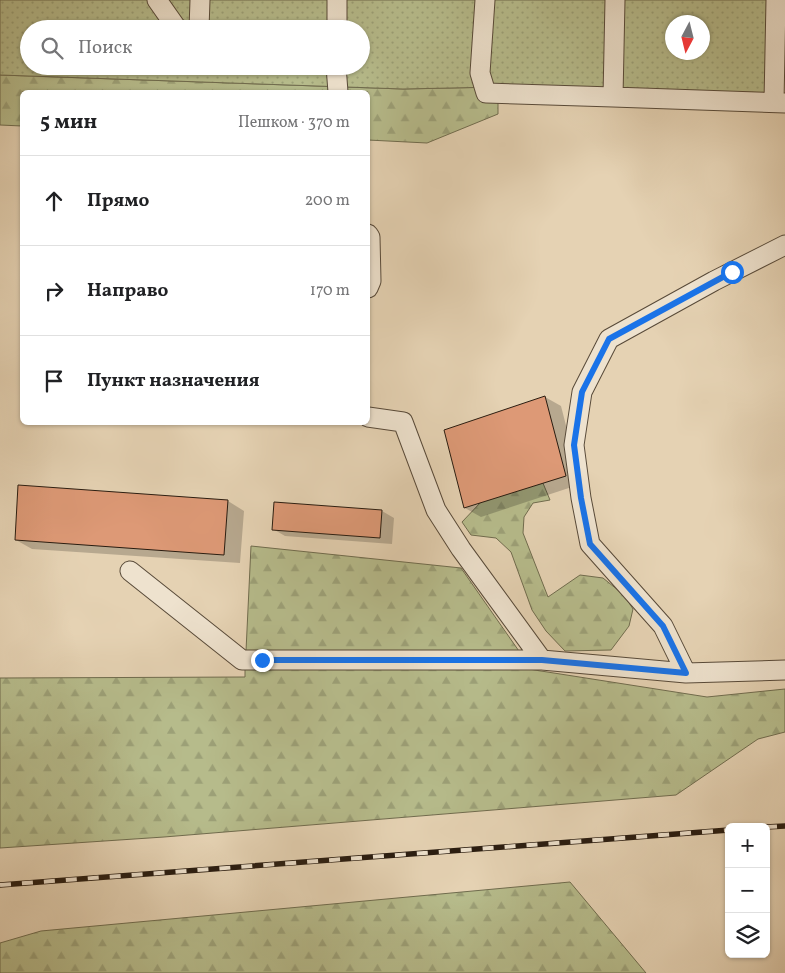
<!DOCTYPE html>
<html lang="ru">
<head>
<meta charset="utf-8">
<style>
	body { margin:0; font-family:Vollkorn,serif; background:#f6f6f6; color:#202124 }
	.controls { position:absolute; right:15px; bottom:15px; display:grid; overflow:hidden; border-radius:8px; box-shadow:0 1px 4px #0004 }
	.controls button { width:45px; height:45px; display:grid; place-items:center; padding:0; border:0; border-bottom:1px solid #e0e0e0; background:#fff; color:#202124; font:25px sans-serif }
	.compass { position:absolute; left:665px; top:15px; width:45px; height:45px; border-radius:50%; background:#fff; box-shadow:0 1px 4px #0004; rotate:187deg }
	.stop { position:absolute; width:15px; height:15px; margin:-11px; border:4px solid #1a73e8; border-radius:50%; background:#fff }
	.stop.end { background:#1a73e8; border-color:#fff; box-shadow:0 1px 5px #0008 }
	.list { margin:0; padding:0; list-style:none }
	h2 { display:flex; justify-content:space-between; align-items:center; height:65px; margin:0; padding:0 20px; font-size:21px }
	h2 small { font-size:16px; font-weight:400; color:#757577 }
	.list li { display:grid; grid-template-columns:32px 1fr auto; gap:15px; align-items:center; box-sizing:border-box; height:90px; padding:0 20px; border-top:1px solid #e0e0e0 }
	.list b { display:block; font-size:19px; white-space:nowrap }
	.list em { font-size:16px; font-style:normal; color:#757577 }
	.icon { flex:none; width:28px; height:28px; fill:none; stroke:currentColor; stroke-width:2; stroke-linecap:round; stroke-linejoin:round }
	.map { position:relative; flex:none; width:785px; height:973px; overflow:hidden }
	.search { position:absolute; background:#fff; box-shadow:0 1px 4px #0004; left:20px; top:20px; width:350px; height:55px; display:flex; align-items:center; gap:12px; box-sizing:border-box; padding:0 18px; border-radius:28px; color:#757577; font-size:19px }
	.panel { position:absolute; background:#fff; box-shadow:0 1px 4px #0004; left:20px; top:90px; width:350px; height:335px; border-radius:8px }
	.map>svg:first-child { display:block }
	.forest { fill:url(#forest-firs); stroke:#706c4e }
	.park { fill:url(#park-dots); stroke:#706c4e; fill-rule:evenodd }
	.shadow { fill:#0003 }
	.building { fill:#dd9976; stroke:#291c10 }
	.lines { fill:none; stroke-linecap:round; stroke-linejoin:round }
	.minor-casing { stroke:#584a39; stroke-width:21 }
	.minor { stroke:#eee2ce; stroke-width:19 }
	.rail-casing { stroke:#291c10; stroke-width:5.5 }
	.rail { stroke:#eee2ce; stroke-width:4; stroke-dasharray:11; stroke-linecap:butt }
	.route { stroke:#1a73e8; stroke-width:6 }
</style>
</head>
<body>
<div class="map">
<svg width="785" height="973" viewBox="0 0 785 973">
	<defs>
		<pattern id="forest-firs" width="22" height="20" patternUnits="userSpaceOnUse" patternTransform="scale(1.25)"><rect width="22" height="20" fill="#b6bb8b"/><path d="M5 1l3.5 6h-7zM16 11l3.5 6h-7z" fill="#9ca077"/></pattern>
		<pattern id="park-dots" width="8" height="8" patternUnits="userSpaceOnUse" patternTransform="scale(1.25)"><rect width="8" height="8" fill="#b6bb8b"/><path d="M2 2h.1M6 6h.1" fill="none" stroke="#9ca077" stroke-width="1.8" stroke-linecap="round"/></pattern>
	</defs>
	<rect width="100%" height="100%" fill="#e5d2b3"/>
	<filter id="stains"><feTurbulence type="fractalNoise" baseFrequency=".004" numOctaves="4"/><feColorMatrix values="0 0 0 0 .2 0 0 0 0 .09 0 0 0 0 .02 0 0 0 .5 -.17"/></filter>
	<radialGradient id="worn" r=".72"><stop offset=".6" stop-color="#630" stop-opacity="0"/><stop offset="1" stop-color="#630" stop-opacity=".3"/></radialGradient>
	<path class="forest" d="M0,75L403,89L498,87V114L427,143L368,140V92H22V126L0,125Z
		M540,476L550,500L533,503L524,517L523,533L548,597L580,575L603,578L624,595L633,609L629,626L611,650L565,651L546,631L532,610L511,552L496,538L471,535L462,522L481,502Z
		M251,546L461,568L521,654L246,651Z
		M245,664L517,667L541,671L707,697L785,689V732L758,739L676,795L164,837L0,848V678L245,677Z
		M570,882L646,973H0V943L41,931Z"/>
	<path class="park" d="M0,0H783L780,93L498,87L403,89L0,75ZM672,22H702V52H672ZM29,29H361V66H29Z"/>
	<path class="shadow" d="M545,397L561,406L581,484L481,517L465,508Z
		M228,501L244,511L240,563L32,549L16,540Z
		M382,511L394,518L392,544L285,536L273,529Z"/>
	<path class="building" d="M545,396L566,476L464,508L444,430Z
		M18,485L228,500L224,555L15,540Z
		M274,502L382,510L380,538L272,530Z"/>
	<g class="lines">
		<defs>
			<path id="minor" d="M157,0L176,27L179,29
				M485,0L480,73L486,93L613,97
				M615,0L613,97L785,103
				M199,29L200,0
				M337,29V0
				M336,66L338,92
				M774,102L776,0
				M368,234L370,237L371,281L368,288
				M368,417L403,422L436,510L461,549L542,660L686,673L785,670
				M130,571L242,660H542
				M686,673L663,626L590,544L581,498L574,445L582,392L609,339L714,281L785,245"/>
		</defs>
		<use href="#minor" class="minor-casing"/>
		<use href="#minor" class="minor"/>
		<defs>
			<path id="rail" d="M766,827L785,826
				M0,885L729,830"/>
		</defs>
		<use href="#rail" class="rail-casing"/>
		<use href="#rail" class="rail"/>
	</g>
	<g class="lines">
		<path class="route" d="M262,660H542L686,673L663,626L590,544L581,498L574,445L582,392L609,339L732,272"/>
	</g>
	<rect width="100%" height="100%" filter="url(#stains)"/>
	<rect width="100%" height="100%" fill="url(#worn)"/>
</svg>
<div class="controls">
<button>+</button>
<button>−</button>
<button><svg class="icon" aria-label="layers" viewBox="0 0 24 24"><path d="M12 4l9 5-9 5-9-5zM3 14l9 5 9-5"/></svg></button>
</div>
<svg class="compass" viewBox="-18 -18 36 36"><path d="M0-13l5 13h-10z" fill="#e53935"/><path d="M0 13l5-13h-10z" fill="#757577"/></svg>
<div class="stop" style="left:732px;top:272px"></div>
<div class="stop end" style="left:262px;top:660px"></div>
<div class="search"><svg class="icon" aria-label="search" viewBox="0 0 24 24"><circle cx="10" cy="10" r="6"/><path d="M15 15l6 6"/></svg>Поиск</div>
<section class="panel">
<h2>5 мин<small>Пешком · 370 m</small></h2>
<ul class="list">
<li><svg class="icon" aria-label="ahead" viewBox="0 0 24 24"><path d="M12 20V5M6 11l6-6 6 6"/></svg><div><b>Прямо</b></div><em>200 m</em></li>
<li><svg class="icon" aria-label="right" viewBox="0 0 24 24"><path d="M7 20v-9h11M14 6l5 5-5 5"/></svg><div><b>Направо</b></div><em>170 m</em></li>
<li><svg class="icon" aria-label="arrive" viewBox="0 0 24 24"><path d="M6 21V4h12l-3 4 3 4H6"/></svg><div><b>Пункт назначения</b></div></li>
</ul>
</section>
</div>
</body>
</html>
